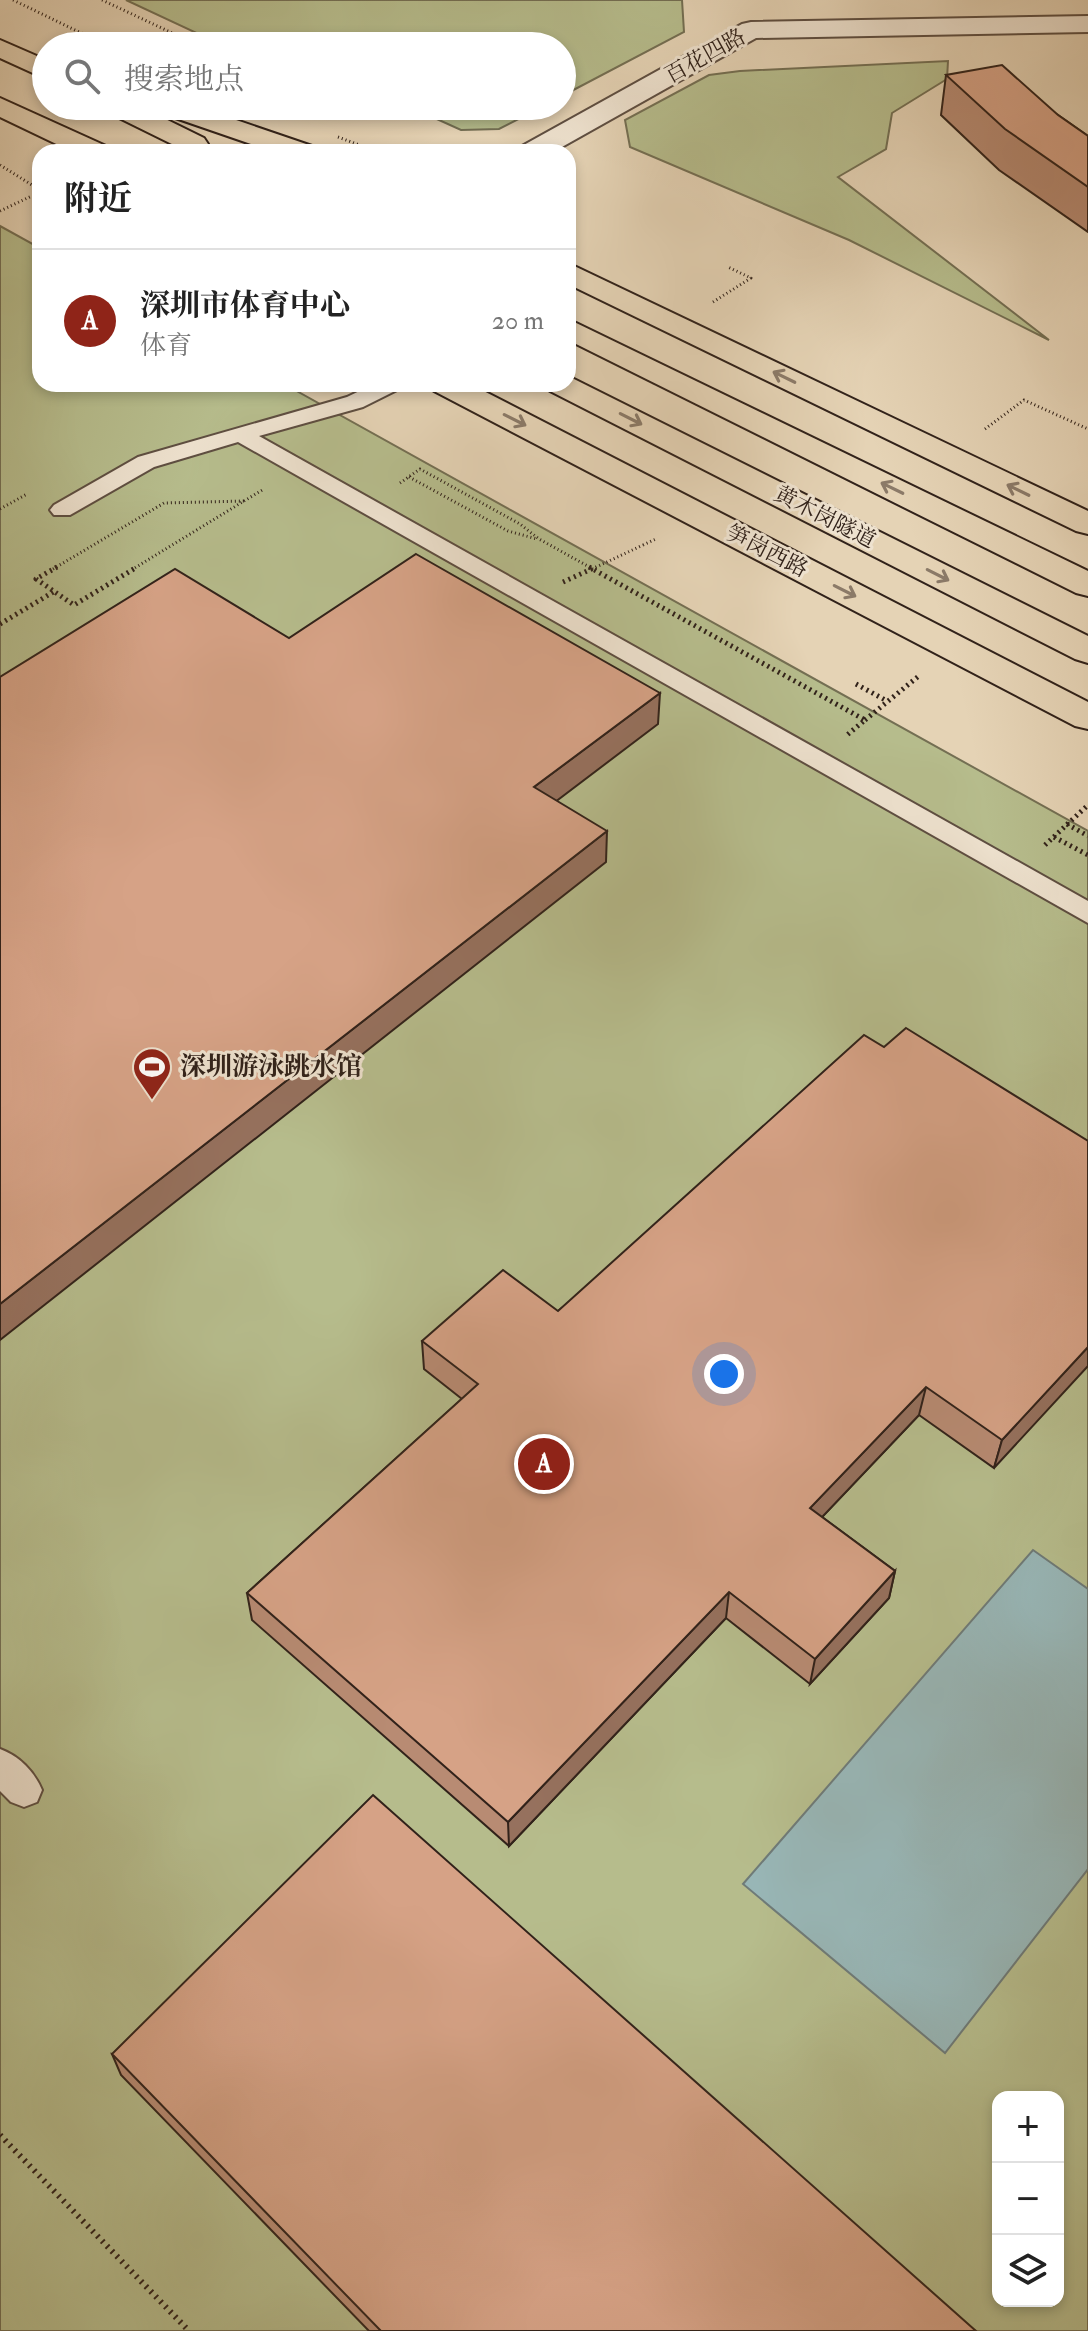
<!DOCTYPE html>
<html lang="zh">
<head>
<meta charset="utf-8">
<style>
	body { margin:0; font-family:"IM FELL Double Pica","Noto Serif SC",serif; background:#f2f2f2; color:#222 }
	.controls { position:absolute; right:24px; bottom:24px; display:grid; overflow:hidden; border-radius:16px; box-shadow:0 4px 12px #0003 }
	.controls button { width:72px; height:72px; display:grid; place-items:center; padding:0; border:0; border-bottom:2px solid #e0e0e0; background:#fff; color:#222; font:40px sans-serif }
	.you { position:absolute; left:724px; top:1374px; width:28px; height:28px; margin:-20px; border:6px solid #fff; border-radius:50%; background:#1a73e8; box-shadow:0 0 0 12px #1a73e833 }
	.badge { display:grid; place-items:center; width:52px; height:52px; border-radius:50%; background:#8f2418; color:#fff; font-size:26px; font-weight:700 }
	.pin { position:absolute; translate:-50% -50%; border:4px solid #fff; box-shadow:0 2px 8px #0006 }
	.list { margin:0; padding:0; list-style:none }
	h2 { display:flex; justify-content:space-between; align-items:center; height:104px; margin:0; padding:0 32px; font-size:34px }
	h2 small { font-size:26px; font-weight:400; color:#767676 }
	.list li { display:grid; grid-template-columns:52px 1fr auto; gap:24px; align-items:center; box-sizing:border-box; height:144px; padding:0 32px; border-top:2px solid #e0e0e0 }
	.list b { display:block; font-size:30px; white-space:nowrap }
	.list p { margin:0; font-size:26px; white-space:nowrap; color:#767676 }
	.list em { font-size:26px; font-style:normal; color:#767676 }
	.icon { flex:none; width:44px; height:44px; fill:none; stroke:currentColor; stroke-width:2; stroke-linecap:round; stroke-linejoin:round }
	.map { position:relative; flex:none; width:1088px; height:2331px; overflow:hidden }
	.search { position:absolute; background:#fff; box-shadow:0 4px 12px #0003; left:32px; top:32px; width:544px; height:88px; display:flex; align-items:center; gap:20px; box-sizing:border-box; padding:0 28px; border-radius:44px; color:#767676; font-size:30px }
	.panel { position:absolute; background:#fff; box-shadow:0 4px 12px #0003; left:32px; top:144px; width:544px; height:248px; border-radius:24px }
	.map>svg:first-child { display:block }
	.green { fill:#b6bc8c; stroke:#746f53; stroke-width:2; fill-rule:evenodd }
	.water { fill:#98b6b6; stroke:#6f7b78; stroke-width:2 }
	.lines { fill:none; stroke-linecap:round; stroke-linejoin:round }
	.service-casing { stroke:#5e4e41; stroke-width:4 }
	.tertiary-casing { stroke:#5e4e41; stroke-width:4 }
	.primary-casing { stroke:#31221a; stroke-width:4 }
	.path-far2 { stroke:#31221a; stroke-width:3; stroke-dasharray:1 3; stroke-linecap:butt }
	.path-far1 { stroke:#31221a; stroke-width:5; stroke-dasharray:2 4; stroke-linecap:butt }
	.path { stroke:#31221a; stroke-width:6; stroke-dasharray:2 5; stroke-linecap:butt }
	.service { fill:#eee2cf; fill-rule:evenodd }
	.tertiary { fill:#eee2cf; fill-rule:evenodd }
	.primary { fill:#e5d3b5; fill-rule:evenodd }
	.path-bridge-far1 { stroke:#31221a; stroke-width:3; stroke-dasharray:1 3; stroke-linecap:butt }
	.path-bridge { stroke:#31221a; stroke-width:5; stroke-dasharray:2 4; stroke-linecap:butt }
	.wall { fill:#b88b73; stroke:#31221a; stroke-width:2 }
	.shaded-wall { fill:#96715e; stroke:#31221a; stroke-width:2 }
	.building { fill:#d6a286; stroke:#31221a; stroke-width:2 }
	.oneway { stroke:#8b7a68 }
	.labels { text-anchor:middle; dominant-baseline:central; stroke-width:6; stroke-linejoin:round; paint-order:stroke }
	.far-street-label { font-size:22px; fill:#31221a; stroke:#eee2cf }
	.poi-label { font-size:26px; font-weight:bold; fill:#31221a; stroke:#eee2cf; text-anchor:start }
</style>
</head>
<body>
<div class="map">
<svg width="1088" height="2331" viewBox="0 0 1088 2331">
	<rect width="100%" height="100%" fill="#e5d3b5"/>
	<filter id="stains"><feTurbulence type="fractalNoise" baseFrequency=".0025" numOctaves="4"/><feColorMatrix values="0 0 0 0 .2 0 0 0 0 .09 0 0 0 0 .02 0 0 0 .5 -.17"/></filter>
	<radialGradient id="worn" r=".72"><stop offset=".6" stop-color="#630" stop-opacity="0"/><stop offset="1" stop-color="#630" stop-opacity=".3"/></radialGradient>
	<path class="green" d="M126,0H682L684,32L562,96V46H209L216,42Z
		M948,61L947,79L892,113L886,149L838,177L1049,340L849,240L630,147L625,120L709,75L740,71Z
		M408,106H544L499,129L461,130Z
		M0,226L40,248V384H284L1088,831V2331H0ZM998,2097H1058V2301H998Z"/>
	<path class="water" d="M1033,1550L1088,1589V1869L945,2053L743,1884Z"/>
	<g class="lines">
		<defs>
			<path id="service" d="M374,384H402L399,389L363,407L259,436L1088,901V923L238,442L154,467L70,515H54L50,510L54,505L138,457L347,397Z
				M0,1749C19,1756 34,1771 42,1790L37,1802L24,1807L11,1802L0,1791Z"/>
			<path id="tertiary" d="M1088,16V32L756,38L553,152H518L522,146L742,24L751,22Z"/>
			<path id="primary" d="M0,40L46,60V79L0,58Z
				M0,98L106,146L110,152H73L0,117Z
				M103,106H139L204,138L208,144L204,150H184L107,112Z
				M154,106H195L312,146L316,152H274L158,112Z
				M568,263L1088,511V534L1076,531L568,284Z
				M568,319L1088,571V596L1076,593L568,340Z
				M568,376L1088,636V663L1075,659L550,391L545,384H568Z
				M429,384H470L1088,702V729L1075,726L434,391Z"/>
		</defs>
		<use href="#service" class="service-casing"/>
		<use href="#tertiary" class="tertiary-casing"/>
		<use href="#primary" class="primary-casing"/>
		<path class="path-far2" d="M13,0L108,46
			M102,0L183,38
			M167,46L183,39
			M338,137L378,152
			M0,165L40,190
			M0,211L40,192
			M713,302L751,278L728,267
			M985,429L1024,400L1088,429
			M409,477L508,531L537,539
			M400,483L420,469L520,524L539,539L593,569
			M244,501L264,489
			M0,509L27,494
			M643,545L656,539
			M53,569L164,503L244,501L133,569"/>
		<path class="path-far1" d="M57,567L36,579L74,605L137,567
			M589,567L865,720L847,735
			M0,624L55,591
			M856,684L887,701
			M865,720L920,675
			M1067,824L1088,836
			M1054,837L1088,855
			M1045,845L1088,805"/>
		<path class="path" d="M0,2135L189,2331"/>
		<use href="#service" class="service"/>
		<use href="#tertiary" class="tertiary"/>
		<use href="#primary" class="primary"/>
		<path class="path-bridge-far1" d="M592,569L643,545"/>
		<path class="path-bridge" d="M563,582L596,567"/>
	</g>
	<path class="wall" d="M946,75L1058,115L1088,136V232L999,170L941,115Z
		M884,1047L1088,1141L994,1468L919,1415L822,1517L895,1571L889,1598L810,1684L726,1618L509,1846L252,1620L247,1593L462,1399L424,1369L422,1341L558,1311Z
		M112,2054L976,2331H369L121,2075Z"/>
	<path class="shaded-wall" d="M660,693L658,724L534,818V787Z
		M607,831L606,862L0,1340V1304Z
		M1088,1347V1366L994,1468L1002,1440Z
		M926,1387L919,1415L805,1535L810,1508Z
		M895,1571L889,1598L810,1684L815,1659Z
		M729,1592L726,1618L509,1846L508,1822Z"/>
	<path class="building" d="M1002,65L1058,115L1088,136V187L1005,129L946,75Z
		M416,554L660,693L534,787L607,831L0,1304V677L175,569L289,638Z
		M906,1028L1088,1141V1347L1002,1440L926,1387L810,1508L895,1571L815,1659L729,1592L508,1822L247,1593L478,1384L422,1341L503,1270L558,1311L864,1035L884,1047Z
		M373,1795L976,2331H381L112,2054Z"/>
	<defs><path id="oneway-shaft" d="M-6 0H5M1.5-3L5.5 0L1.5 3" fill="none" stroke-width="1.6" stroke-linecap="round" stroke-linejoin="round" transform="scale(2)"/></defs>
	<g class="oneway">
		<use href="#oneway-shaft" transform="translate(784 377) rotate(-154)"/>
		<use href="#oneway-shaft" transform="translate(631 419) rotate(27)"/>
		<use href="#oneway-shaft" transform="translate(515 420) rotate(27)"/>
		<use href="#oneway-shaft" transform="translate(892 488) rotate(-154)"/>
		<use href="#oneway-shaft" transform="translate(1018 490) rotate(-154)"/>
		<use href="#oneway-shaft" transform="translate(938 575) rotate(27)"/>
		<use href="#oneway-shaft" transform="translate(845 591) rotate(27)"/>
	</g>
	<defs>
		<symbol id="stadium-pin" viewBox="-11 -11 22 30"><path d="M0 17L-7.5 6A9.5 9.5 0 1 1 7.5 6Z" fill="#8f2418" stroke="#eee2cf"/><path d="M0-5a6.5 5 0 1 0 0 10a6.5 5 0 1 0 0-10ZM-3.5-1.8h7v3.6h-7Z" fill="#fff"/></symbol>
	</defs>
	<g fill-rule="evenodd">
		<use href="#stadium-pin" x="130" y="1045" width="44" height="60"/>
	</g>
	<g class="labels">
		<g class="far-street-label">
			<text transform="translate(705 56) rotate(-29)">百花四路</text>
			<text transform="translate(825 517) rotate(27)">黄木岗隧道</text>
			<text transform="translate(767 551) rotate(27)">笋岗西路</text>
		</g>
		<g class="poi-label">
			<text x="180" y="1067">深圳游泳跳水馆</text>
		</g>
	</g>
	<rect width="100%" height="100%" filter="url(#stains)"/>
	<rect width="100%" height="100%" fill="url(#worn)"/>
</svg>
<div class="controls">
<button>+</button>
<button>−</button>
<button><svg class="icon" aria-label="layers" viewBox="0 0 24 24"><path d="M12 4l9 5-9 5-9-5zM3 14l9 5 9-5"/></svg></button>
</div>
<div class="you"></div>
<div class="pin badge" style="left:544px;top:1464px">A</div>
<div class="search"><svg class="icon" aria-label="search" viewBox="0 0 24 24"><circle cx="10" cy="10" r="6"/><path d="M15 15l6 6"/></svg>搜索地点</div>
<section class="panel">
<h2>附近<small></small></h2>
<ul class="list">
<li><span class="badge">A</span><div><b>深圳市体育中心</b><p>体育</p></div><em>20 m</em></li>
</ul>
</section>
</div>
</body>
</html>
